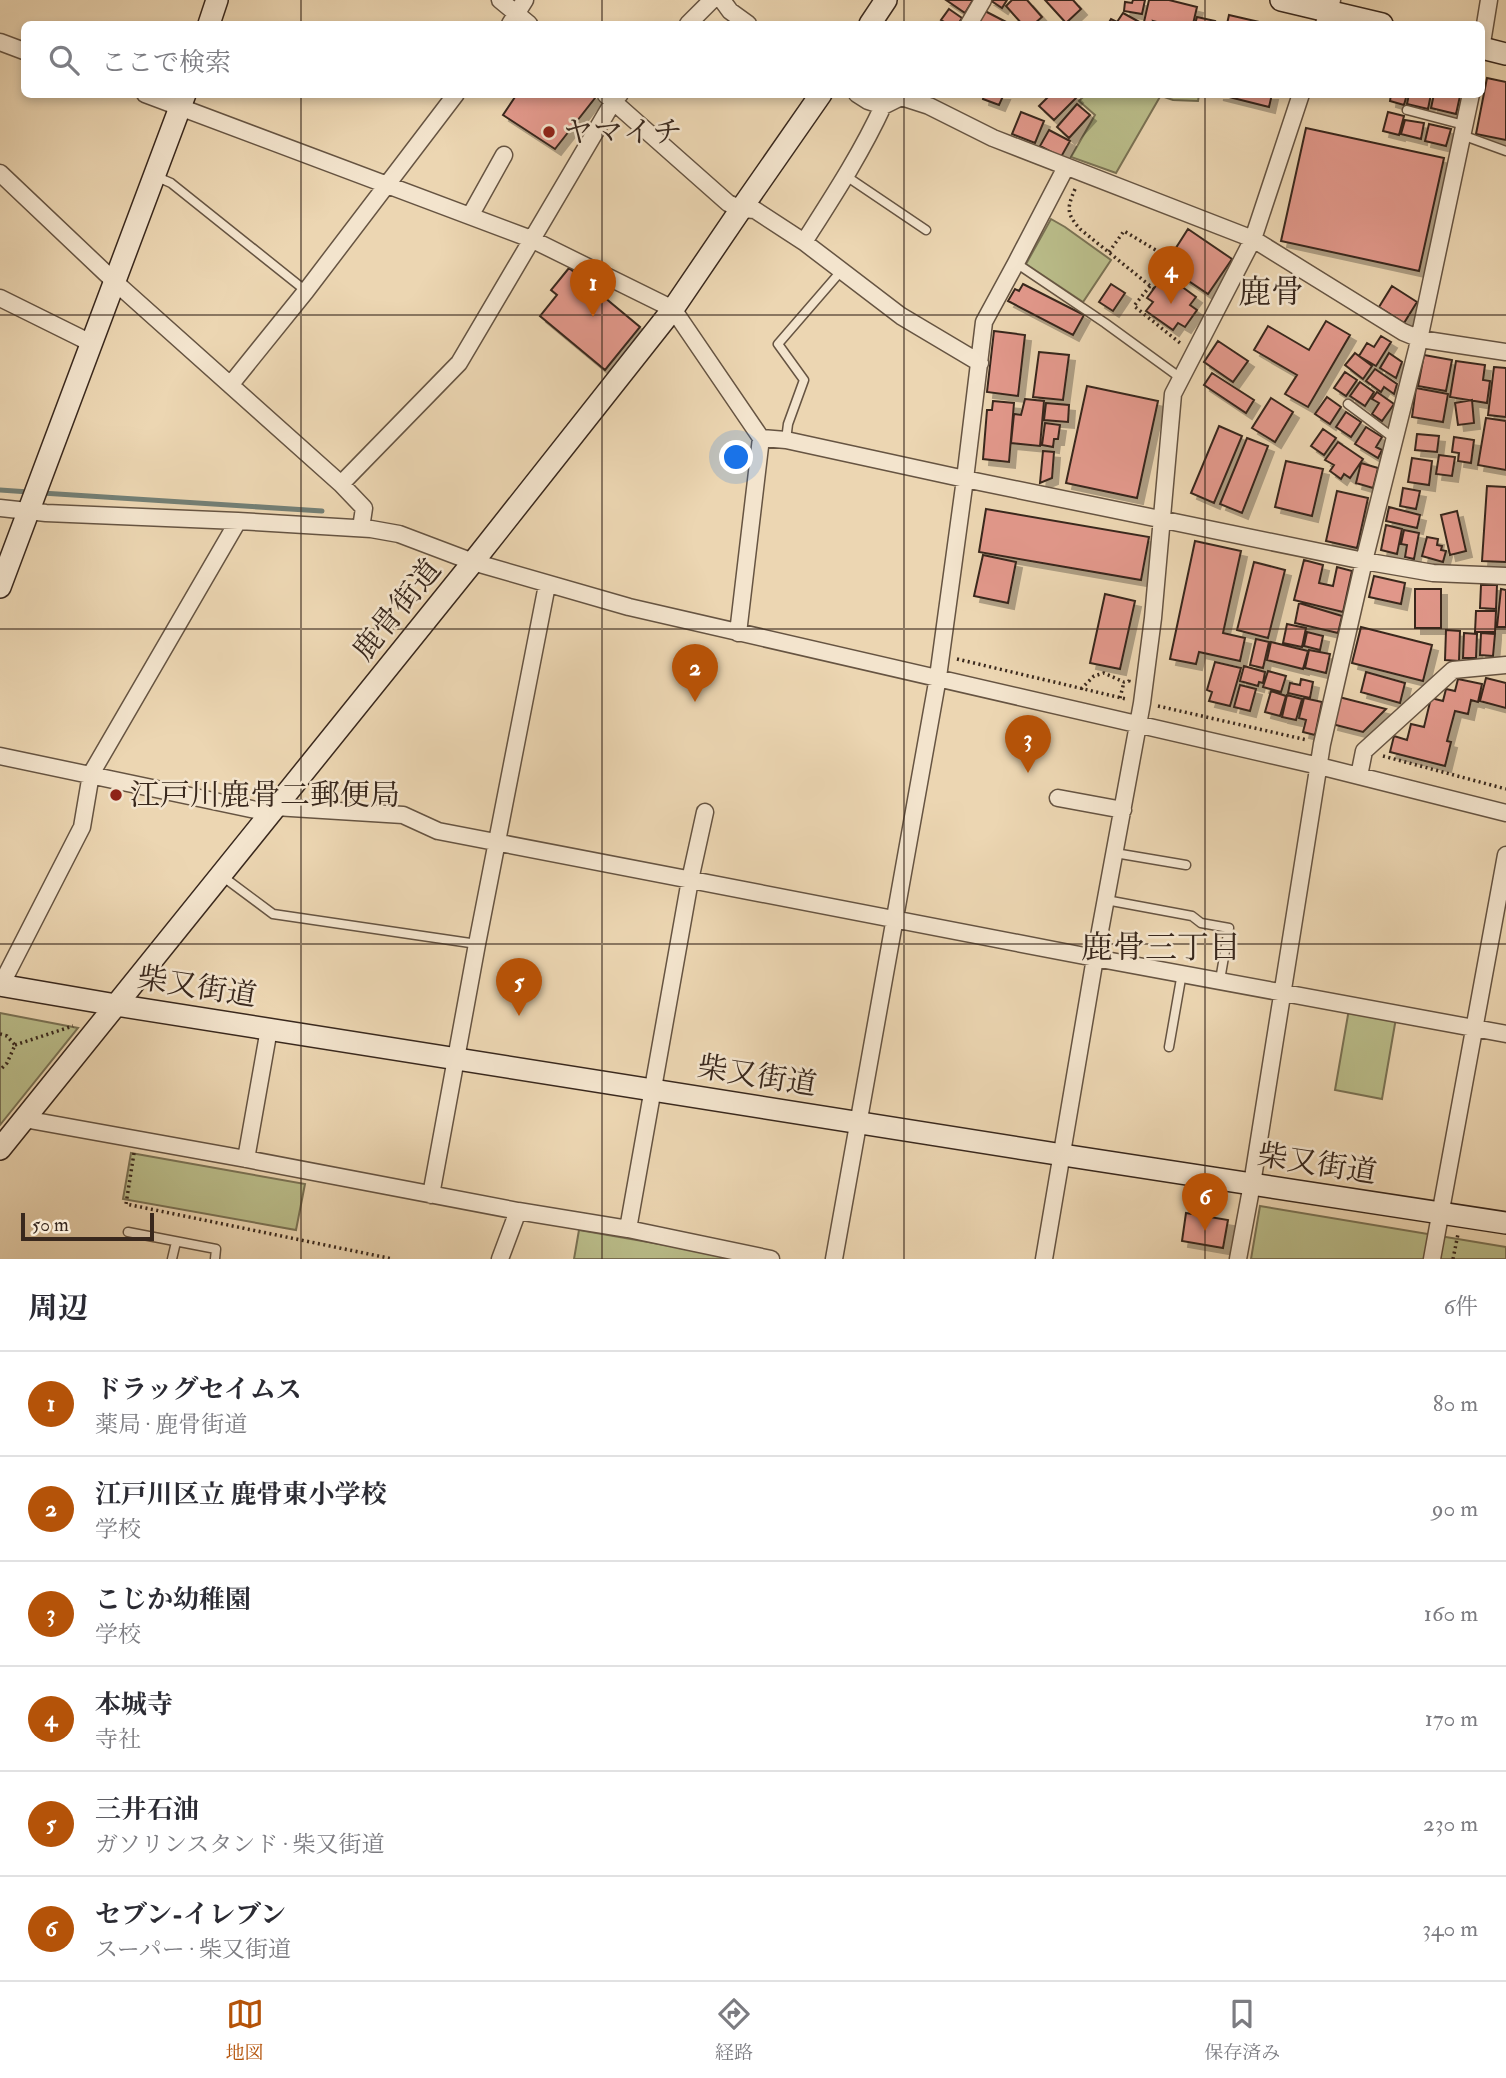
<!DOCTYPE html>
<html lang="ja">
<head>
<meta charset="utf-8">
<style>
	body { margin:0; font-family:"IM FELL Double Pica","Noto Serif JP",serif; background:#f7f7f7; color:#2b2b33 }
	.scale { position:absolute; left:21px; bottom:18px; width:133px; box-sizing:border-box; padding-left:7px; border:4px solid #39281d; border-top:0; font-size:19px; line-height:24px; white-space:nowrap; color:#39281d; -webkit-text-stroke:5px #f3e4cd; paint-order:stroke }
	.you { position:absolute; left:737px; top:458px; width:24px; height:24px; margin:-18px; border:5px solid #fff; border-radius:50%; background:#1a73e8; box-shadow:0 0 0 10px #1a73e833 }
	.badge { display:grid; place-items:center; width:46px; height:46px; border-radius:50%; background:#b45309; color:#fff; font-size:23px; font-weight:700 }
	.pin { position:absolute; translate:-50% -58px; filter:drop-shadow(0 2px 4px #0008) }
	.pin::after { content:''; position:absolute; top:37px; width:24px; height:21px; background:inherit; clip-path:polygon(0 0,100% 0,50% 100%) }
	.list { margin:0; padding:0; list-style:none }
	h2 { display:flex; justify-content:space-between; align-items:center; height:91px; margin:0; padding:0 28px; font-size:30px }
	h2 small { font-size:23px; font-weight:400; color:#7c7c81 }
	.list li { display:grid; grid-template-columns:46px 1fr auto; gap:21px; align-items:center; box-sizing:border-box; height:105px; padding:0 28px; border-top:2px solid #e1e1e2 }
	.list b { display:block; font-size:26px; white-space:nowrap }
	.list p { margin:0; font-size:23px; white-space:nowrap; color:#7c7c81 }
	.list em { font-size:23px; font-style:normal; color:#7c7c81 }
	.icon { flex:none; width:38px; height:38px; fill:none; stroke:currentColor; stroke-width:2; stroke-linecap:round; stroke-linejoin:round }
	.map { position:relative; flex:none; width:1506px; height:1259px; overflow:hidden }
	.search { position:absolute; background:#fff; box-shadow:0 4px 10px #0003; left:21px; right:21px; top:21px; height:77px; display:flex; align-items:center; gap:18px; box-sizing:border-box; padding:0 24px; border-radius:10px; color:#7c7c81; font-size:26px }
	.sheet { height:721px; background:#fff }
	nav { display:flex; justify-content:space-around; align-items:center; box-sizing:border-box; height:98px; border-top:2px solid #e1e1e2; background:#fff; font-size:19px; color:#7c7c81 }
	nav a { display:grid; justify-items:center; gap:4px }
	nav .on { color:#b45309 }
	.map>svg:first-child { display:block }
	.green { fill:#babd8a; stroke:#7a7254; stroke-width:2 }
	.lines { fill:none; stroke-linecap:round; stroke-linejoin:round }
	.stream { stroke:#737f75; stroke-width:5 }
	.building { fill:#e2988b; stroke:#39281d; stroke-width:2; filter:url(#shadow) }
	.lane-casing { stroke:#665442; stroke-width:11 }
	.street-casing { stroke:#665442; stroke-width:19 }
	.secondary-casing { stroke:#39281d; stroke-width:24 }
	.path { stroke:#39281d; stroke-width:3.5; stroke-dasharray:2 3.5; stroke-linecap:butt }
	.lane { stroke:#f3e4cd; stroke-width:8 }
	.street { stroke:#f3e4cd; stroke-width:16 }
	.secondary { stroke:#f3e4cd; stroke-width:21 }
	.grid { fill:none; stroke:#39281d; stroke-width:2; stroke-opacity:0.55 }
	.poi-dot { fill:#8f2418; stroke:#f3e4cd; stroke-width:2.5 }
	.labels { text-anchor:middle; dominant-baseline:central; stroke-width:5; stroke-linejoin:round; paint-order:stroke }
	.poi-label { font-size:30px; fill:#39281d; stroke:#f3e4cd; text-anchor:start }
	.street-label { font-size:30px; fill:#39281d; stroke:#f3e4cd }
	.neighbourhood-label { font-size:32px; fill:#39281d; stroke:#f3e4cd }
	.quarter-label { font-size:33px; fill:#39281d; stroke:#f3e4cd }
</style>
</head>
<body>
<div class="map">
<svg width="1506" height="1259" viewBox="0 0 1506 1259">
	<defs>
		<filter id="shadow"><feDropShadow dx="6" dy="6" stdDeviation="0" flood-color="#0004"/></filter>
	</defs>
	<rect width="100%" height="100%" fill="#ecd6b2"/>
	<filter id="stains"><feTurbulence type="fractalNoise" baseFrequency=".00286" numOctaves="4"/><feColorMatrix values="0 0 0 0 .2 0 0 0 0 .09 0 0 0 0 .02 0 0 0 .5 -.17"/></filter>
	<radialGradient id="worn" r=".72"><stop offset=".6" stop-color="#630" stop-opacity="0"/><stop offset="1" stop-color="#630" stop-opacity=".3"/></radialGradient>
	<path class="green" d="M1086,94L1161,95L1116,173L1071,157L1095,115L1079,101Z
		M1165,95V94L1199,95L1198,101L1173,100L1164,97Z
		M1051,219L1065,227L1111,260L1083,302L1026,264Z
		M1349,1009L1396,1018L1382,1099L1335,1090Z
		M0,1013L78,1028L0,1125Z
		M131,1153L305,1184L296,1230L123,1199Z
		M1260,1206L1506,1247V1259H1251Z
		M579,1230L746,1259H574Z"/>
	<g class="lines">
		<path class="stream" d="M0,490L29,492
			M42,493L322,511"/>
	</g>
	<path class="building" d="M946,0H973L965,13Z
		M990,0H1007L1002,8Z
		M1012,0H1027L1042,17L1034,24H1022L1006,6Z
		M1045,0H1073L1081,9L1066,23Z
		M1133,0H1145L1142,14L1124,11L1125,2L1132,3Z
		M1149,0H1169L1197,7L1193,24H1164L1153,21L1154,24L1144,22Z
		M949,9L962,18L958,24H948L941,20Z
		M983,10L1010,24H975Z
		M1123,13L1143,24H1108L1111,19L1117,22Z
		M1229,15L1268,24H1227Z
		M1197,17L1215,21L1214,24H1195Z
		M1487,78L1506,82V140L1476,134Z
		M517,94H592L595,98L555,149L503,115Z
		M984,94H1004L999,105L983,99Z
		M1051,94H1074L1077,97L1054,120L1039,106Z
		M1217,94H1272L1269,107Z
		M1391,94H1407L1404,105L1390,101Z
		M1409,94H1431L1428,109L1407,104Z
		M1434,94L1460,96L1456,114L1431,108Z
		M1077,104L1090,115L1069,138L1057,127Z
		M1021,112L1044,121L1035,143L1012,134Z
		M1388,112L1404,116L1399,135L1383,131Z
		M1405,120L1424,123L1421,139L1401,134Z
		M1429,124L1451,129L1446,146L1425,141Z
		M1306,128L1444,158L1419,271L1281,241Z
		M1049,130L1070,141L1061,157L1040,146Z
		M1188,229L1232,259L1208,294L1165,265Z
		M569,268L640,327L605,370L540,316L557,295L551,290Z
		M1170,278L1196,297L1190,305L1197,310L1185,327L1178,323L1173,330L1146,311L1153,302L1147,298L1158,283L1163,288Z
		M1023,284L1084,315L1073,335L1008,301L1015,289L1019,291Z
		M1111,284L1125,293L1113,311L1099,302Z
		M1392,286L1417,302L1404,323L1379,307Z
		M1326,321L1350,335L1308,407L1285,394L1297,375L1254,350L1268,326L1309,350Z
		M994,331L1025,335L1018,396L987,392Z
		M1381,336L1391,342L1376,366L1359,356L1367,343L1374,347Z
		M1218,341L1248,361L1233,382L1204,362Z
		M1039,352L1069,355L1063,400L1033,397Z
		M1355,353L1372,366L1363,379L1345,365Z
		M1389,353L1402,362L1396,378L1380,368Z
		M1424,355L1452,360L1446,391L1418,386Z
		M1456,361L1485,365L1483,380L1490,381L1487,403L1450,397Z
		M1494,367L1506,368V417L1488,415Z
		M1375,369L1397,384L1394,394L1384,387L1381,392L1366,381Z
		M1345,372L1357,380L1346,396L1334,388Z
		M1212,373L1254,400L1246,413L1204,385Z
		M1360,382L1374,392L1365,406L1350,396Z
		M1087,386L1158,401L1137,498L1066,483Z
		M1416,388L1448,394L1443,422L1412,417Z
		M1377,392L1394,404L1382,421L1372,414L1379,403L1372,399Z
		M1327,397L1341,407L1330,424L1315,414Z
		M1271,398L1293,412L1275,442L1252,428Z
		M1025,399L1044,401L1040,446L1011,443L1014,414L1021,415Z
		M1472,400L1474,423L1458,425L1455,403Z
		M993,401L1014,403L1009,462L983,459L987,410H992Z
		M1046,403L1069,405L1068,422L1044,420Z
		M1346,412L1361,422L1351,437L1336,427Z
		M1486,418L1506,421V470L1478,465Z
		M1045,423L1060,425L1058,439H1054L1053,447L1042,445Z
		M1219,426L1242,436L1214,503L1191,493Z
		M1366,427L1382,437L1376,447L1382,450L1378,458L1355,444Z
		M1323,429L1336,438L1324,455L1311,446Z
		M1417,434L1439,436L1437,452L1415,450Z
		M1454,437L1474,440L1471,463L1458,461L1459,453L1452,452Z
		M1247,438L1268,446L1242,513L1220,504Z
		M1338,442L1363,459L1350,478L1344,474L1341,479L1330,471L1334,465L1325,460Z
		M1043,451L1054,452L1052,478L1040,483Z
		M1439,455L1455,457L1452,476L1436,474Z
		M1412,458L1432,461L1429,485L1408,482Z
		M1286,461L1323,469L1312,516L1275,507Z
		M1361,463L1378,468L1373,488L1356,483Z
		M1487,486L1506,487V562L1482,561Z
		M1403,488L1420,491L1416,509L1400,506Z
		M1337,491L1368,498L1357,548L1326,541Z
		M1389,507L1420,515L1417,528L1386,521Z
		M986,509L1149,537L1141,580L979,552Z
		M1457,511L1466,551L1450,555L1441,515Z
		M1386,525L1402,529L1397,554L1381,550Z
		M1404,530L1419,533L1414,559L1405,557L1407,545L1401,544Z
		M1427,537L1438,539L1437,545L1442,546L1441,550L1446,551L1443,562L1422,556Z
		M1195,541L1241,551L1223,633L1245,638L1240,661L1199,652L1196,664L1170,659Z
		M983,555L1016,562L1008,603L974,596Z
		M1304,560L1323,565L1319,583L1333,586L1337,567L1352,571L1343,612L1294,600Z
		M1254,562L1285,570L1268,638L1237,630Z
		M1374,576L1405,583L1401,604L1369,597Z
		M1481,585H1497L1496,609L1480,608Z
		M1415,589H1441V628H1415Z
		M1501,589L1506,590V627H1497Z
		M1105,594L1135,601L1120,669L1090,663Z
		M1299,603L1342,616L1338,633L1295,623Z
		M1476,611H1496L1495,632H1475Z
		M1287,624L1306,628L1302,647L1283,643Z
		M1361,627L1432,645L1423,681L1352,663Z
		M1446,630L1460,631L1459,661L1445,660Z
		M1307,632L1323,636L1320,650L1304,646Z
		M1464,633L1477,634L1476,658H1463Z
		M1481,633L1495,634L1493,656L1480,655Z
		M1256,639L1269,642L1263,668L1250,665Z
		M1271,642L1308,651L1303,669L1267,660Z
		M1309,650L1330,654L1326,673L1305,668Z
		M1215,662L1241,668L1230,706L1209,701L1212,692L1207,690Z
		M1244,666L1265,672L1263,683L1259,682L1258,686L1240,681Z
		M1268,671L1286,676L1281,692L1263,687Z
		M1366,672L1405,683L1400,703L1361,692Z
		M1486,678L1506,683V708L1480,701Z
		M1301,679L1313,682L1310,698L1288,693L1290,683L1300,685Z
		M1458,679L1482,684L1478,702L1471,700L1468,714L1455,711L1447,741L1451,742L1445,766L1390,752L1394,736L1407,740L1411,724L1424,727L1431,698L1443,701L1446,689L1455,691Z
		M1240,685L1256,689L1250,711L1234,707Z
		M1271,691L1286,696L1280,716L1265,712Z
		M1287,695L1302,699L1296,720L1282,717Z
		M1339,697L1386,709L1363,732L1332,724Z
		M1304,698L1322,702L1315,735L1303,732L1306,720L1299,718Z
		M1186,1213L1228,1220L1223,1248L1182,1241Z"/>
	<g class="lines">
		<defs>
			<path id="lane" d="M1407,110L1464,125
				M1462,135L1506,151
				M155,176L171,183L306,291
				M846,176L926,230
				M1016,263L1105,323L1182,379
				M1348,404L1395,439
				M786,440L788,424L804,380L778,344L842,270
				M1115,853L1186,865
				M222,876L273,914L477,944
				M1106,900L1192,916L1201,923L1229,928L1220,980
				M1169,1047L1182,973
				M128,1232L216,1249L215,1259
				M172,1259L176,1242"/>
			<path id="street" d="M500,0L529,24
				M722,0L730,11L748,24
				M510,24L525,0
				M688,24L712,0
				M969,24L983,0
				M1324,24L1332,0
				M0,42L24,51
				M1482,43L1489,0
				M145,94L531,239L673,309L761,438L786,440L965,479L1364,561L1433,573L1506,576
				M857,94L868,101L883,106L901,97L929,106L993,138L1253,239L1403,332L1420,339L1506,352
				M606,95L728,203L741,209L755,210L804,242L901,316L980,363
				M0,173L115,282L341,484L364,508L361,528
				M470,216L504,155
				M804,242C832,198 861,154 883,106
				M0,298L91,343
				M231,384L306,291L456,94
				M341,484L459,363L613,102L620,94
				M0,508L46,513L238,521L371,529L399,534L473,562L629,607L1319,766L1506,813
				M738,633L761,438
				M0,756L270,813
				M1359,776L1364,751L1453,670L1506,665
				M1058,798L1123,810
				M275,807L403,815L438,831L1095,958L1506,1034
				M1,985L82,827L91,774L238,521
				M24,1119L246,1159L518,1211L628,1229L771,1259
				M246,1159L269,1029
				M431,1195L477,944L547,585
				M628,1229L690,880L705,812
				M500,1259L518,1211
				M834,1259L938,677L965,479L984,322L1016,263L1066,167
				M1044,1259L1095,958L1142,703L1153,618L1173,394L1253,239L1301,94
				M1238,1259L1252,1184L1322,744L1364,561L1417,349L1471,94
				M1432,1259L1506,855"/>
			<path id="secondary" d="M1281,0L1382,24
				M209,24L217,0
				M870,24L886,0
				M1482,48L1506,54
				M0,587L185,94
				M0,985L116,1005L1063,1155L1506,1223
				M0,1149L473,562L673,309L741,209L821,94"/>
		</defs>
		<use href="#lane" class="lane-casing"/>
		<use href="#street" class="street-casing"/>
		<use href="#secondary" class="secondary-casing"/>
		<path class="path" d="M1075,189C1067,208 1066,213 1080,229L1154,289
			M1109,252L1124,231L1169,258
			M1150,286L1134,306L1180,343
			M957,659L1126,699
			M1081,689L1094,676L1104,673L1124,682L1129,681V679
			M1120,698L1124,682
			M1158,706L1307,740
			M1383,756L1506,789
			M0,1034L7,1036L15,1045L7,1063L0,1070
			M15,1045L73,1026
			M134,1153L126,1204L393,1259
			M1453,1259L1458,1234"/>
		<use href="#lane" class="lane"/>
		<use href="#street" class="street"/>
		<use href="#secondary" class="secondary"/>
	</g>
	<path class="grid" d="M301,0V24M602,0V24M904,0V24M1205,0V24M301,94V1259M602,94V1259M904,94V1259M1205,94V1259M0,315H1506M0,629H1506M0,944H1506"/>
	<g class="poi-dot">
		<circle cx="549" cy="132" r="7"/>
		<circle cx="116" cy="795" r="7"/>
	</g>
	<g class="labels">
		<g class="poi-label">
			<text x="563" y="132">ヤマイチ</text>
			<text x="130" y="795">江戸川鹿骨二郵便局</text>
		</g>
		<g class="street-label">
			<text transform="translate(397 610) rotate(-51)">鹿骨街道</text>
			<text transform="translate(197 987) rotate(9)">柴又街道</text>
			<text transform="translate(757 1076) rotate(9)">柴又街道</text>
			<text transform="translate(1317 1164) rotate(9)">柴又街道</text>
		</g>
		<g class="neighbourhood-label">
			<text x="1161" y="948">鹿骨三丁目</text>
		</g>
		<g class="quarter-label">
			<text x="1271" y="292">鹿骨</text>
		</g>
	</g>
	<rect width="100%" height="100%" filter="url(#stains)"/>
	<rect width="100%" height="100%" fill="url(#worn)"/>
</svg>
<div class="scale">50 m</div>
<div class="you"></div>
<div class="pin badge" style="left:593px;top:317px">1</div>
<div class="pin badge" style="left:695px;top:702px">2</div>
<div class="pin badge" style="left:1028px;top:773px">3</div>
<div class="pin badge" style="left:1171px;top:304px">4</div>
<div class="pin badge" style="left:519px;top:1016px">5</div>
<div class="pin badge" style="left:1205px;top:1231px">6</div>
<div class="search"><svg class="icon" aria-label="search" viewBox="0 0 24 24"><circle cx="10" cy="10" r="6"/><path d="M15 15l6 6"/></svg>ここで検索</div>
</div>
<section class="sheet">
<h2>周辺<small>6件</small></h2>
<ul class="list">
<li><span class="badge">1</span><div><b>ドラッグセイムス</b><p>薬局 · 鹿骨街道</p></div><em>80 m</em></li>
<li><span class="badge">2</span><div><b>江戸川区立 鹿骨東小学校</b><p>学校</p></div><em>90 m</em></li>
<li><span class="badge">3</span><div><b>こじか幼稚園</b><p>学校</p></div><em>160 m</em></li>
<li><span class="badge">4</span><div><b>本城寺</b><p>寺社</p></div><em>170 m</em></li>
<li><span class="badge">5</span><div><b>三井石油</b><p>ガソリンスタンド · 柴又街道</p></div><em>230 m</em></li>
<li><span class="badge">6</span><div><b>セブン-イレブン</b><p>スーパー · 柴又街道</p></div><em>340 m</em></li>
</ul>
</section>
<nav>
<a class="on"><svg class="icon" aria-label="map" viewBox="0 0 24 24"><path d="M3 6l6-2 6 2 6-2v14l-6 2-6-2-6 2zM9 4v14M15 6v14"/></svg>地図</a>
<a><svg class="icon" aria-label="directions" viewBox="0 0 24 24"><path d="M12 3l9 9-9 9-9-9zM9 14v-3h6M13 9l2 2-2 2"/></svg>経路</a>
<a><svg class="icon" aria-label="saved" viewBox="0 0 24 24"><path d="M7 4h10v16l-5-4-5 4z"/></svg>保存済み</a>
</nav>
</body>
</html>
